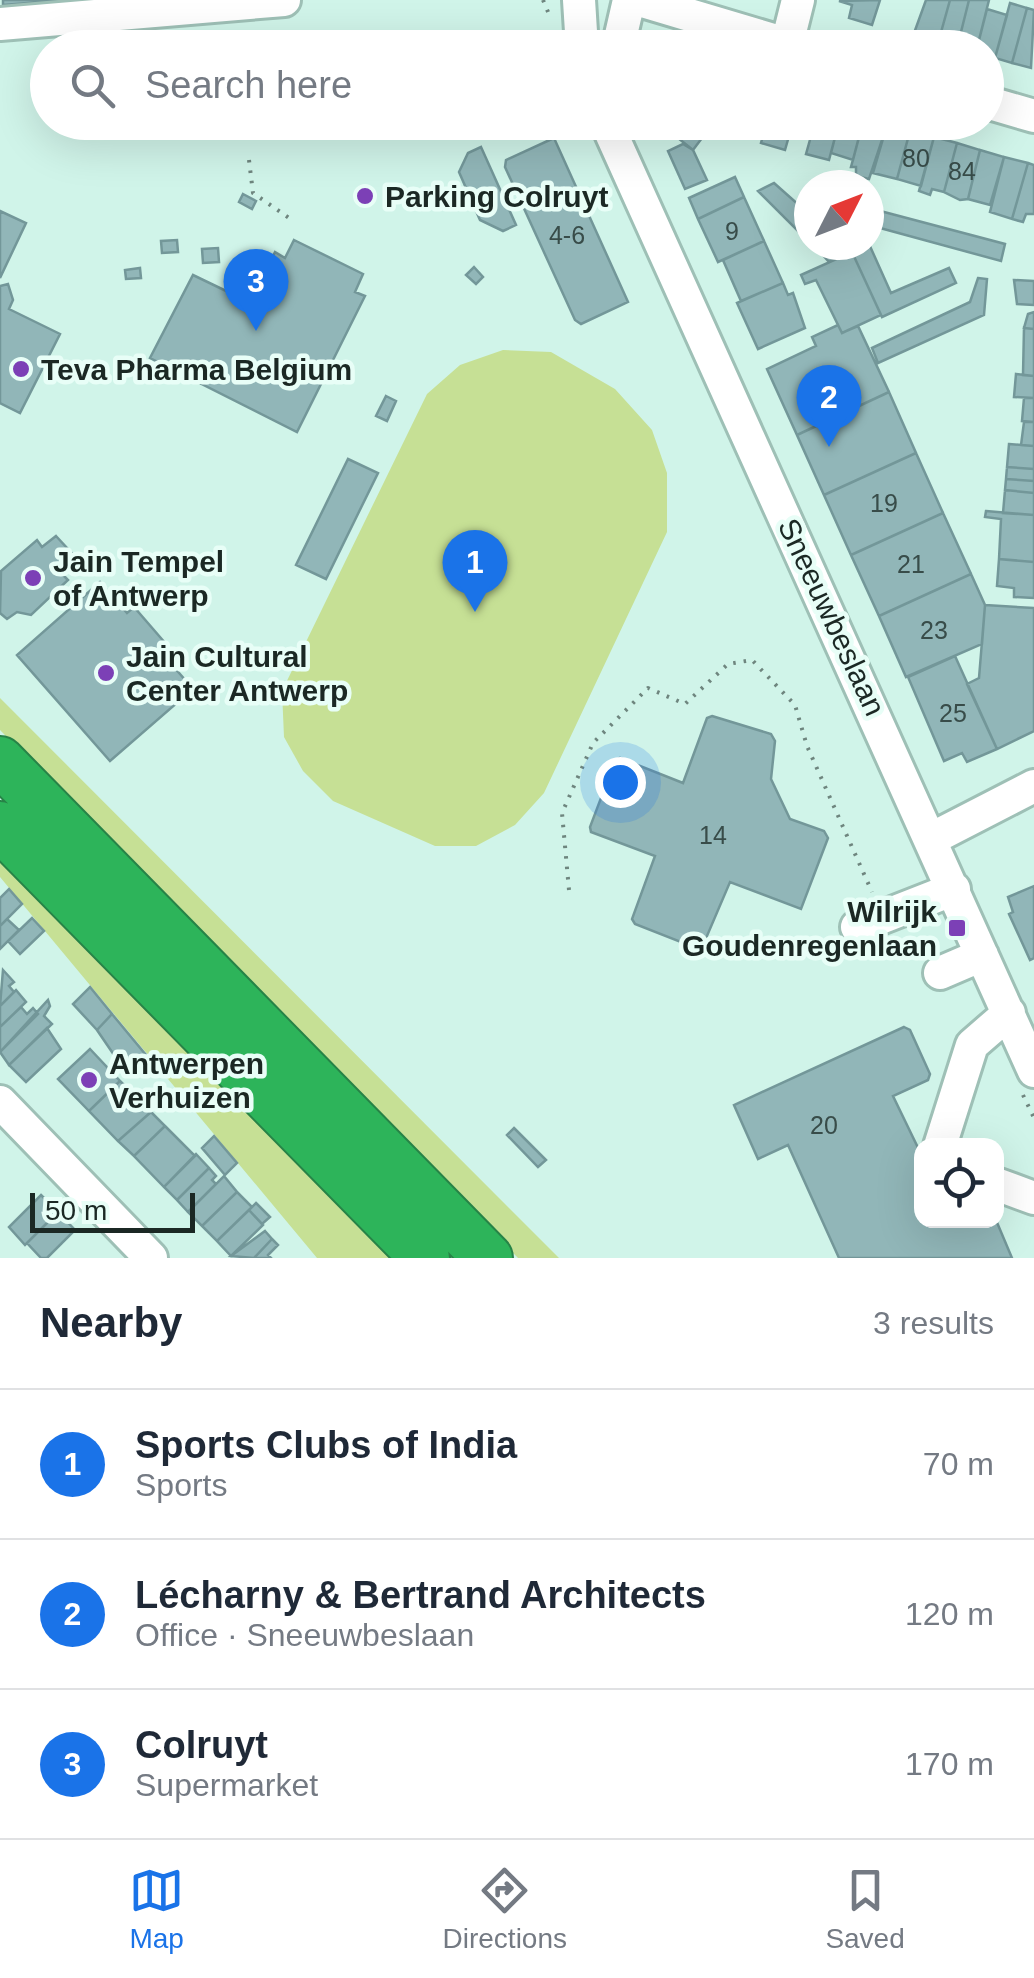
<!DOCTYPE html>
<html lang="en">
<head>
<meta charset="utf-8">
<style>
	body { margin:0; font-family:Arial,sans-serif; background:#f6f6f7; color:#1f2937 }
	.controls { position:absolute; right:30px; bottom:30px; display:grid; overflow:hidden; border-radius:20px; box-shadow:0 10px 40px #0002 }
	.controls button { width:90px; height:90px; display:grid; place-items:center; padding:0; border:0; border-bottom:2px solid #e0e1e3; background:#fff; color:#1f2937; font:50px sans-serif }
	.compass { position:absolute; left:794px; top:170px; width:90px; height:90px; border-radius:50%; background:#fff; box-shadow:0 10px 40px #0002; rotate:48deg }
	.scale { position:absolute; left:30px; bottom:25px; width:165px; box-sizing:border-box; padding-left:10px; border:5px solid #1b2824; border-top:0; font-size:28px; line-height:35px; white-space:nowrap; color:#1b2824; -webkit-text-stroke:8px #e8fef7; paint-order:stroke }
	.you { position:absolute; left:620px; top:782px; width:35px; height:35px; margin:-25px; border:8px solid #fff; border-radius:50%; background:#1a73e8; box-shadow:0 0 0 15px #1a73e833 }
	.badge { display:grid; place-items:center; width:65px; height:65px; border-radius:50%; background:#1a73e8; color:#fff; font-size:32px; font-weight:700 }
	.pin { position:absolute; translate:-50% -82px; filter:drop-shadow(0 2px 5px #0008) }
	.pin::after { content:''; position:absolute; top:52px; width:35px; height:30px; background:inherit; clip-path:polygon(0 0,100% 0,50% 100%) }
	.list { margin:0; padding:0; list-style:none }
	h2 { display:flex; justify-content:space-between; align-items:center; height:130px; margin:0; padding:0 40px; font-size:42px }
	h2 small { font-size:32px; font-weight:400; color:#747a83 }
	.list li { display:grid; grid-template-columns:65px 1fr auto; gap:30px; align-items:center; box-sizing:border-box; height:150px; padding:0 40px; border-top:2px solid #e0e1e3 }
	.list b { display:block; font-size:38px; white-space:nowrap }
	.list p { margin:0; font-size:32px; white-space:nowrap; color:#747a83 }
	.list em { font-size:32px; font-style:normal; color:#747a83 }
	.icon { flex:none; width:55px; height:55px; fill:none; stroke:currentColor; stroke-width:2; stroke-linecap:round; stroke-linejoin:round }
	.map { position:relative; flex:none; width:1034px; height:1258px; overflow:hidden }
	.search { position:absolute; background:#fff; box-shadow:0 10px 40px #0002; left:30px; right:30px; top:30px; height:110px; display:flex; align-items:center; gap:25px; box-sizing:border-box; padding:0 35px; border-radius:55px; color:#747a83; font-size:38px }
	.sheet { height:580px; background:#fff }
	nav { display:flex; justify-content:space-around; align-items:center; box-sizing:border-box; height:140px; border-top:2px solid #e0e1e3; background:#fff; font-size:28px; color:#747a83 }
	nav a { display:grid; justify-items:center; gap:5px }
	nav .on { color:#1a73e8 }
	.map>svg:first-child { display:block }
	.green { fill:#c6e095 }
	.building { fill:#91b6b8; stroke:#739799; stroke-width:2.5 }
	.lines { fill:none; stroke-linecap:round; stroke-linejoin:round }
	.minor-casing { stroke:#9ec0b6; stroke-width:38 }
	.highway-casing { stroke:#278347; stroke-width:52 }
	.path { stroke:#6e857e; stroke-width:4; stroke-dasharray:2.5 8; stroke-linecap:butt }
	.minor { stroke:#fff; stroke-width:32 }
	.highway { stroke:#2db45a; stroke-width:48 }
	.poi-dot { fill:#7c40b6; stroke:#e8fef7; stroke-width:4 }
	.labels { text-anchor:middle; dominant-baseline:central; stroke-width:9; stroke-linejoin:round; paint-order:stroke }
	.number-label { font-size:25px; fill:#384c49 }
	.poi-label { font-size:30px; font-weight:bold; fill:#1b2824; stroke:#e8fef7; text-anchor:start }
	.street-label { font-size:30px; fill:#1b2824; stroke:#e8fef7 }
</style>
</head>
<body>
<div class="map">
<svg width="1034" height="1258" viewBox="0 0 1034 1258">
	<rect width="100%" height="100%" fill="#d0f4e9"/>
	<path class="green" d="M503,350L551,352L615,389L652,430L667,473V532L544,793L515,825L476,846H435L333,801L303,771L284,737L282,691L427,394L460,365Z
		M0,698L559,1258H518L0,730Z
		M0,856L396,1258H317L0,877Z"/>
	<path class="building" d="M3,0H65L3,5Z
		M880,0L872,25L849,18L852,5L839,1Z
		M926,0H950L938,43L913,36Z
		M950,0H969L957,48L938,43Z
		M969,0H989L977,48H957Z
		M1010,3L1027,8L1012,63L995,58Z
		M1027,8L1034,10L1031,68L1012,63Z
		M987,9L1007,15L995,58L986,56V48H977Z
		M658,122H714L693,150Z
		M767,122H793L785,150L761,143Z
		M793,122H815L811,136L791,130Z
		M815,122H839L829,160L806,154Z
		M839,122H863L853,160L831,153Z
		M863,122L887,125L869,179L856,176V167H851Z
		M887,125L910,131L897,179L873,173Z
		M910,131L934,137L921,186L897,179Z
		M934,137L957,143L944,192L932,189L930,195L919,191Z
		M554,138L628,302L581,324L575,320L505,167L506,160Z
		M957,143L980,150L968,199L960,200L944,192Z
		M683,144L693,150L707,180L685,189L668,151Z
		M481,147L516,225L503,231L480,220L459,172L468,153Z
		M980,150L1004,157L990,205L968,199Z
		M1004,157L1028,163L1012,219L990,212Z
		M1028,163L1034,165V214H1026L1023,222L1012,219Z
		M735,177L744,197L698,219L689,198Z
		M774,183L809,214V242L758,191Z
		M243,194L256,201L252,209L239,202Z
		M744,197L764,241L718,262L698,219Z
		M869,208L1005,244L1001,261L869,225Z
		M0,211L26,223L0,278Z
		M177,240L178,252L162,253L161,241Z
		M294,240L363,274L355,292L365,296L297,432L150,358L193,275L251,303L275,252L285,258Z
		M764,241L783,283L741,301L723,260Z
		M869,244L891,293L949,268L956,283L882,317L852,252Z
		M814,245H844L852,252L829,262Z
		M218,248L219,262L203,263L202,249Z
		M852,252L881,315L842,333L816,280L805,284L801,275Z
		M474,267L483,277L476,284L466,275Z
		M140,268L141,278L126,279L125,270Z
		M978,278L987,279L984,315L878,363L872,348L970,302Z
		M1014,280L1034,281V305L1017,304Z
		M783,283L788,295L793,293L805,328L758,349L737,303Z
		M8,284L13,300L9,309L60,334L20,413L0,403V286Z
		M1028,314L1034,312V329L1024,328Z
		M838,325L842,333L858,326L889,392L797,435L767,369L816,346L812,337Z
		M1024,328L1034,329V376L1023,375Z
		M1016,374L1034,376V398L1014,397Z
		M889,392L916,453L824,495L797,435Z
		M386,396L396,401L387,421L376,416Z
		M1024,398H1034V422L1022,421Z
		M1024,422H1034V446L1021,445Z
		M1009,444L1034,446V469L1007,467Z
		M916,453L943,513L851,555L824,495Z
		M348,459L378,473L326,579L296,565Z
		M1007,467L1034,469V481L1006,479Z
		M1006,479L1034,481V493L1005,490Z
		M1005,490L1034,493V515L1003,513Z
		M986,511L1034,515V562L999,559L1001,519L985,517Z
		M943,513L971,574L879,616L851,555Z
		M56,536L79,561L63,575L68,580L31,615L17,612L7,619L0,613L1,571L37,540L42,547Z
		M999,559L1034,562V598L1014,597V588L997,586Z
		M971,574L985,605L982,644L906,677L879,616Z
		M100,582L127,613L134,607L173,652L166,658L193,689L110,761L17,655Z
		M985,605L1034,608V731L997,749L967,684L979,678Z
		M955,656L997,749L967,762L962,753L944,761L908,677Z
		M712,716L771,734L775,741L771,779L790,819L824,831L828,838L801,909L730,882L701,950L635,924L632,919L655,856L591,832L590,827L615,761L620,758L683,783L707,718Z
		M1034,886V958L1030,960L1009,914L1013,912L1008,897Z
		M9,889L22,904L0,926V898Z
		M32,918L44,931L20,954L8,941Z
		M7,919L19,930L0,949V926Z
		M3,970L14,982L9,986L14,992L0,1006Z
		M90,987L112,1014L97,1030L73,1004Z
		M16,990L26,1002L0,1027V1006Z
		M48,1000L50,1006L44,1016L52,1024L9,1065L0,1052Z
		M21,1007L27,1014L33,1008L38,1014L0,1052V1027Z
		M112,1014L146,1055L127,1074L97,1030Z
		M904,1027L910,1030L930,1074L928,1080L893,1096L922,1156V1220H949L951,1225L996,1220L1012,1258H839L788,1145L758,1159L734,1105Z
		M47,1028L61,1049L26,1082L9,1065Z
		M90,1049L120,1081L89,1111L58,1079Z
		M120,1081L151,1112L118,1141L89,1111Z
		M151,1112L165,1126L134,1156L118,1141Z
		M165,1126L195,1156L164,1187L134,1156Z
		M514,1128L546,1160L538,1167L507,1135Z
		M214,1136L237,1163L225,1175L202,1148Z
		M196,1154L209,1168L177,1200L164,1187Z
		M209,1168L216,1176L212,1180L216,1184L188,1212L177,1200Z
		M224,1176L237,1192L202,1226L188,1212Z
		M237,1192L252,1207L217,1241L202,1226Z
		M41,1195L58,1212L25,1245L9,1227Z
		M256,1203L270,1217L262,1224L249,1210Z
		M249,1210L263,1225L231,1256L217,1241Z
		M58,1212L75,1230L47,1258H41L27,1243Z
		M265,1231L272,1239L254,1258L231,1256Z
		M272,1239L278,1245L268,1255L271,1258H254Z"/>
	<g class="lines">
		<defs>
			<path id="minor" d="M579,0L582,48
				M639,0L800,48
				M0,24L284,0
				M787,44L798,0
				M618,48L629,0
				M986,102L1034,116
				M606,122L1034,1071
				M933,838L1034,786
				M857,927L954,889
				M940,973L982,955
				M0,1102L151,1258
				M940,1146L972,1045L1009,1013
				M996,1184L1034,1198"/>
			<path id="highway" d="M0,761L488,1258
				M0,826L425,1258"/>
		</defs>
		<use href="#minor" class="minor-casing"/>
		<use href="#highway" class="highway-casing"/>
		<path class="path" d="M543,0L551,19
			M249,160L253,193L289,218
			M569,890L562,813L593,743L648,688L685,704L728,664L752,660L795,705L807,746L872,892
			M1023,1095L1034,1118"/>
		<use href="#minor" class="minor"/>
		<use href="#highway" class="highway"/>
	</g>
	<g class="poi-dot">
		<circle cx="365" cy="196" r="10"/>
		<circle cx="21" cy="369" r="10"/>
		<circle cx="33" cy="578" r="10"/>
		<circle cx="106" cy="673" r="10"/>
		<rect x="947" y="918" width="20" height="20" rx="5"/>
		<circle cx="89" cy="1080" r="10"/>
	</g>
	<g class="labels">
		<g class="number-label">
			<text x="916" y="158">80</text>
			<text x="962" y="171">84</text>
			<text x="732" y="231">9</text>
			<text x="567" y="235">4-6</text>
			<text x="884" y="503">19</text>
			<text x="911" y="564">21</text>
			<text x="934" y="630">23</text>
			<text x="953" y="713">25</text>
			<text x="713" y="835">14</text>
			<text x="824" y="1125">20</text>
		</g>
		<g class="poi-label">
			<text x="385" y="196">Parking Colruyt</text>
			<text x="41" y="369">Teva Pharma Belgium</text>
			<text x="53" y="561">Jain Tempel<tspan x="53" dy="34">of Antwerp</tspan></text>
			<text x="126" y="656">Jain Cultural<tspan x="126" dy="34">Center Antwerp</tspan></text>
			<text x="937" y="911" text-anchor="end">Wilrijk<tspan x="937" dy="34">Goudenregenlaan</tspan></text>
			<text x="109" y="1063">Antwerpen<tspan x="109" dy="34">Verhuizen</tspan></text>
		</g>
		<g class="street-label">
			<text transform="translate(832 617) rotate(65)">Sneeuwbeslaan</text>
		</g>
	</g>
</svg>
<div class="controls">
<button><svg class="icon" aria-label="locate" viewBox="0 0 24 24"><circle cx="12" cy="12" r="6"/><path d="M12 2v4M12 18v4M2 12h4M18 12h4"/></svg></button>
</div>
<svg class="compass" viewBox="-18 -18 36 36"><path d="M0-13l5 13h-10z" fill="#e53935"/><path d="M0 13l5-13h-10z" fill="#747a83"/></svg>
<div class="scale">50 m</div>
<div class="you"></div>
<div class="pin badge" style="left:475px;top:612px">1</div>
<div class="pin badge" style="left:829px;top:447px">2</div>
<div class="pin badge" style="left:256px;top:331px">3</div>
<div class="search"><svg class="icon" aria-label="search" viewBox="0 0 24 24"><circle cx="10" cy="10" r="6"/><path d="M15 15l6 6"/></svg>Search here</div>
</div>
<section class="sheet">
<h2>Nearby<small>3 results</small></h2>
<ul class="list">
<li><span class="badge">1</span><div><b>Sports Clubs of India</b><p>Sports</p></div><em>70 m</em></li>
<li><span class="badge">2</span><div><b>Lécharny &amp; Bertrand Architects</b><p>Office · Sneeuwbeslaan</p></div><em>120 m</em></li>
<li><span class="badge">3</span><div><b>Colruyt</b><p>Supermarket</p></div><em>170 m</em></li>
</ul>
</section>
<nav>
<a class="on"><svg class="icon" aria-label="map" viewBox="0 0 24 24"><path d="M3 6l6-2 6 2 6-2v14l-6 2-6-2-6 2zM9 4v14M15 6v14"/></svg>Map</a>
<a><svg class="icon" aria-label="directions" viewBox="0 0 24 24"><path d="M12 3l9 9-9 9-9-9zM9 14v-3h6M13 9l2 2-2 2"/></svg>Directions</a>
<a><svg class="icon" aria-label="saved" viewBox="0 0 24 24"><path d="M7 4h10v16l-5-4-5 4z"/></svg>Saved</a>
</nav>
</body>
</html>
